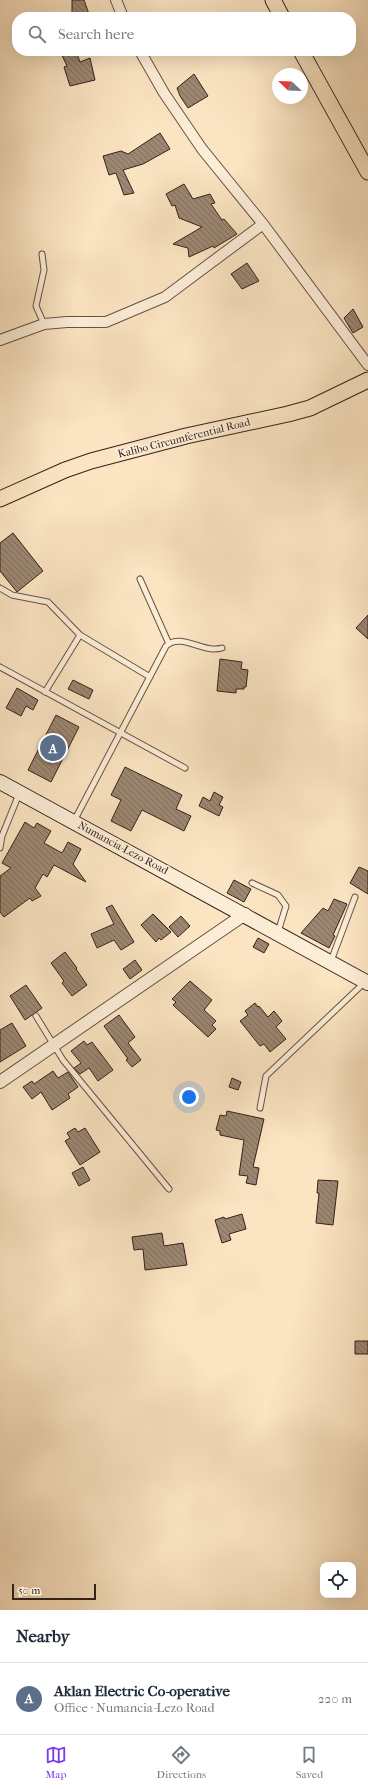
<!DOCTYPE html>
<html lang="en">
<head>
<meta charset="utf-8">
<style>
	body { margin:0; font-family:"IM FELL French Canon",serif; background:#f2f2f3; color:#1f2937 }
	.controls { position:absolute; right:12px; bottom:12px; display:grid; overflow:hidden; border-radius:8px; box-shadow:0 4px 16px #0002 }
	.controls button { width:36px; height:36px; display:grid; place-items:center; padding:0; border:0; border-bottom:1px solid #e0e1e3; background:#fff; color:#1f2937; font:20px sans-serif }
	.compass { position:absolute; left:272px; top:68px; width:36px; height:36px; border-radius:50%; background:#fff; box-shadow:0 4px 16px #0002; rotate:293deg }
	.scale { position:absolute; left:12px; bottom:10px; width:84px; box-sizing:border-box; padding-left:4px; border:2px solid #34221b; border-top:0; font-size:11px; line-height:14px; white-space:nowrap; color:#34221b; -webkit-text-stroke:3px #fcedd7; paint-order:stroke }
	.you { position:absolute; left:189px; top:1097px; width:14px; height:14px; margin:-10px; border:3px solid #fff; border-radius:50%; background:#1a73e8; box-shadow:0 0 0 6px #1a73e833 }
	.badge { display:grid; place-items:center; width:26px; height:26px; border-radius:50%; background:#7c3aed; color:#fff; font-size:13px; font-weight:700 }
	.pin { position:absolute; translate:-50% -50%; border:2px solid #fff; box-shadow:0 1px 4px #0006 }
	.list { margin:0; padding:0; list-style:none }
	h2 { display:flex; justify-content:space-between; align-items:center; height:52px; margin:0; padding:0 16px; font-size:17px }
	h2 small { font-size:13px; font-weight:400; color:#747a83 }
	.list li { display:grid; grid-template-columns:26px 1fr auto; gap:12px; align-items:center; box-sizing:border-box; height:72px; padding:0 16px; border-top:1px solid #e0e1e3 }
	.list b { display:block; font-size:15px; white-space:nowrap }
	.list p { margin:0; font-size:13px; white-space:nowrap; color:#747a83 }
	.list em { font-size:13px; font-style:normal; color:#747a83 }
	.icon { flex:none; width:22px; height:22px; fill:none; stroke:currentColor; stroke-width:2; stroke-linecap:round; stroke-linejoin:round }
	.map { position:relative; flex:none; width:368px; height:1610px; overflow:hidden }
	.search { position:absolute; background:#fff; box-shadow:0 4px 16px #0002; left:12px; right:12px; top:12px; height:44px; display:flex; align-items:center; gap:10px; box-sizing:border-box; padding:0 14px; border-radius:16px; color:#747a83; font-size:15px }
	.sheet { height:124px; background:#fff }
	nav { display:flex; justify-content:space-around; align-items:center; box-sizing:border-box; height:56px; border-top:1px solid #e0e1e3; background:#fff; font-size:11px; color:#747a83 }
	nav a { display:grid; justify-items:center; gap:2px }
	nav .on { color:#7c3aed }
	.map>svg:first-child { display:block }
	.building { fill:url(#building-back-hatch); stroke:#34221b }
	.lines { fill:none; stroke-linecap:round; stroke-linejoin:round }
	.service-casing { stroke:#665245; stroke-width:7 }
	.minor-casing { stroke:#665245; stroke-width:12 }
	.tertiary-casing { stroke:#665245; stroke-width:14 }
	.secondary-casing { stroke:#34221b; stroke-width:16 }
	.primary-casing { stroke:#34221b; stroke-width:17 }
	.service { stroke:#fcedd7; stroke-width:5 }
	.minor { stroke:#fcedd7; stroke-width:10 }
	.tertiary { stroke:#fcedd7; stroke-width:12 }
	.secondary { stroke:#fcedd7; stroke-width:14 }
	.primary { stroke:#fbe4c2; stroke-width:15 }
	.labels { text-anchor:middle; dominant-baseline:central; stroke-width:3.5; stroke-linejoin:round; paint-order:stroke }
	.street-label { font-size:11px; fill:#34221b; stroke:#fcedd7 }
</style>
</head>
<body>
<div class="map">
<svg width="368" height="1610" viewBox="0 0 368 1610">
	<defs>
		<pattern id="building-back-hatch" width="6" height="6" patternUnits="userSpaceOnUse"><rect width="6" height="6" fill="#9b8772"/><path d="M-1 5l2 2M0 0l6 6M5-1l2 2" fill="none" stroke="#7f6e5d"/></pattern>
	</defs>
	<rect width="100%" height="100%" fill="#fbe4c2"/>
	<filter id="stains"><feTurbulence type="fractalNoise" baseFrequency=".005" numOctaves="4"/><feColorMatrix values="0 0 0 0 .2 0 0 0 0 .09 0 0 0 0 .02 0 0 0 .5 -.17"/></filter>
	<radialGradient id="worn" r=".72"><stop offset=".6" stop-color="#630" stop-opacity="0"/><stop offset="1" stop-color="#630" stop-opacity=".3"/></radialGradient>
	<path class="building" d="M72,0H84L90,17H72Z
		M60,51H76L80,62L90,58L95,80L70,86L64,67L67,66Z
		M194,74L208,96L188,108L180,96L177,88Z
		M160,133L170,149L143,164L123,170L134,193L124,195L116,173L109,175L103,156L121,151L128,154Z
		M184,184L193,199L210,194L215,203L211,204L222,220L224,219L237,234L214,248L213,246L189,257L188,248L173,244L202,227L179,218L175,205L172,206L166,194Z
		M247,263L259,281L242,289L231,274Z
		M353,309L363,327L353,333L344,318Z
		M13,533L43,571L17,592L0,571V543Z
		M368,615V639L356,628Z
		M220,659L242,662L241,669L248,670L246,687H244V689H236V693L217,691Z
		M73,680L93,690L89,699L68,689Z
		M17,688L38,700L33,710L26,706L21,716L6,708Z
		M56,715L79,727L51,782L28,770Z
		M125,767L182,795L176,809L191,816L184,831L142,810L131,831L111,821L121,800L111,795Z
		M214,792L223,797L219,805L223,807L219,816L199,806L203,797L210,801Z
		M25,822L34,828L37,823L51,831L44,843L62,853L68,842L81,849L73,864L86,882L54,865L47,877L43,874L35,888L41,896L32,901L30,898L4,917L0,912V876L11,868L2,863Z
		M359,867L368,871V894L350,883Z
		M234,880L251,889L244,902L227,893Z
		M334,899L347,904L333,935L335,936L329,948L301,933L323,908L328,911Z
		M112,905L134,942L121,950L114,940L97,948L91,934L114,924L106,908Z
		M153,914L171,932L161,940L159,938L156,942L141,925Z
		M181,916L190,926L178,937L169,927Z
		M258,938L269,944L264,953L253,947Z
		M65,952L77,968L76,969L87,985L72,996L62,983L64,981L51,963Z
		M135,960L142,970L130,979L123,969Z
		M190,981L212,1000L204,1010L216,1021L212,1025L216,1029L208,1037L173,1005L176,1002L172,999Z
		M26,985L42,1008L25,1020L10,996Z
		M255,1003L258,1007L259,1006L268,1017L274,1011L282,1021L276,1027L286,1039L270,1052L264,1044L260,1046L240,1021L248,1015L245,1011Z
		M119,1015L135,1037L128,1043L141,1060L132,1067L126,1060L128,1059L104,1026Z
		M12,1023L26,1046L0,1062V1030Z
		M84,1041L87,1045L92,1042L113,1070L98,1081L89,1068L80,1074L74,1068L81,1063L71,1051Z
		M53,1071L58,1078L68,1072L78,1087L68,1094L70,1098L52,1110L41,1092L32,1099L23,1087L32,1081L34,1084Z
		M232,1078L241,1082L238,1090L229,1087Z
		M227,1111L264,1119L253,1167L259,1168L256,1185L246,1183L248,1176L239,1175L244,1140L220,1135V1131L216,1130L220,1115L226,1116Z
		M75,1128L78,1132L85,1128L100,1152L80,1165L65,1141L70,1138L67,1133Z
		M83,1167L90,1180L79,1186L72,1173Z
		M318,1180L338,1181L333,1225L316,1223L319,1193H317Z
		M242,1214L246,1229L229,1234L231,1240L222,1243L215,1220L224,1217L225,1219Z
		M162,1233L164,1246L183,1243L187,1265L145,1270L143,1249L134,1250L132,1237Z
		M355,1341H368V1354H355Z"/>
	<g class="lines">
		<defs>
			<path id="service" d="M42,254L44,270L36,306L44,324
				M140,579L169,644
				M0,588L12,595L48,602L80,635L150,677
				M0,667L185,768
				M45,692L80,635
				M74,821L166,646C179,634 197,648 212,649C215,649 219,649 222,648
				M0,848L2,836L19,794
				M252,883L278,895L286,906L278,932
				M331,961L355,897
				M36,1016L63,1060L169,1189
				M260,1108L266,1076L365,982"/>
			<path id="minor" d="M116,0L123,17
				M140,51L164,93L202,149L263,224L368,365
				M0,340L44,324L67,322H106L165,297L263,224"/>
			<path id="tertiary" d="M0,1082L245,914"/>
			<path id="secondary" d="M0,782L368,983"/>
			<path id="primary" d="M273,0L282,17
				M301,51L368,172
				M0,499L65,470L91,461L186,436L288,414L310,408L368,380"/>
		</defs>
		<use href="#service" class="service-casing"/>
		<use href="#minor" class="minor-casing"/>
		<use href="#tertiary" class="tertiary-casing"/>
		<use href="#secondary" class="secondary-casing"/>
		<use href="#primary" class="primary-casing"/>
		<use href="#service" class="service"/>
		<use href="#minor" class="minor"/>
		<use href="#tertiary" class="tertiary"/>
		<use href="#secondary" class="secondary"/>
		<use href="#primary" class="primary"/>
	</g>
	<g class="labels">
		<g class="street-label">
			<text transform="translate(184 438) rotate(-14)">Kalibo Circumferential Road</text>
			<text transform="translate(123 848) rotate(28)">Numancia-Lezo Road</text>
		</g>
	</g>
	<rect width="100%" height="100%" filter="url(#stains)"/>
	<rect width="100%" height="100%" fill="url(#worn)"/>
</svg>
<div class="controls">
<button><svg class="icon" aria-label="locate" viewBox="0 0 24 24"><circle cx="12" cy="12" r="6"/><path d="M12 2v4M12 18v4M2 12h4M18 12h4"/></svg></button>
</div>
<svg class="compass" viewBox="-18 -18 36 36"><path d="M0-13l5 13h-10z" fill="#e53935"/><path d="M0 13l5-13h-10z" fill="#747a83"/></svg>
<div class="scale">50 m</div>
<div class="you"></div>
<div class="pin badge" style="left:53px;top:748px;background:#5c6f8a">A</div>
<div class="search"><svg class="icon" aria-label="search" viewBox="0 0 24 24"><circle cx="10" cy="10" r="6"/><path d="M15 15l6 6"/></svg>Search here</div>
</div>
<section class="sheet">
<h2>Nearby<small></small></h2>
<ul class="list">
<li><span class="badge" style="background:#5c6f8a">A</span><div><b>Aklan Electric Co-operative</b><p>Office · Numancia-Lezo Road</p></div><em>220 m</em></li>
</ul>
</section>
<nav>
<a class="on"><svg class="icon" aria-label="map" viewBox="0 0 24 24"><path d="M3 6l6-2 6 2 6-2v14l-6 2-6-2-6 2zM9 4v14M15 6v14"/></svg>Map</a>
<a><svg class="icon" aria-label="directions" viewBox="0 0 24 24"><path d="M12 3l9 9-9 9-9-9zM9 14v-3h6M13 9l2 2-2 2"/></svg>Directions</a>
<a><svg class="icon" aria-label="saved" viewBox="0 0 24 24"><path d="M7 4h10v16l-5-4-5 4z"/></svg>Saved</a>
</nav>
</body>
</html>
